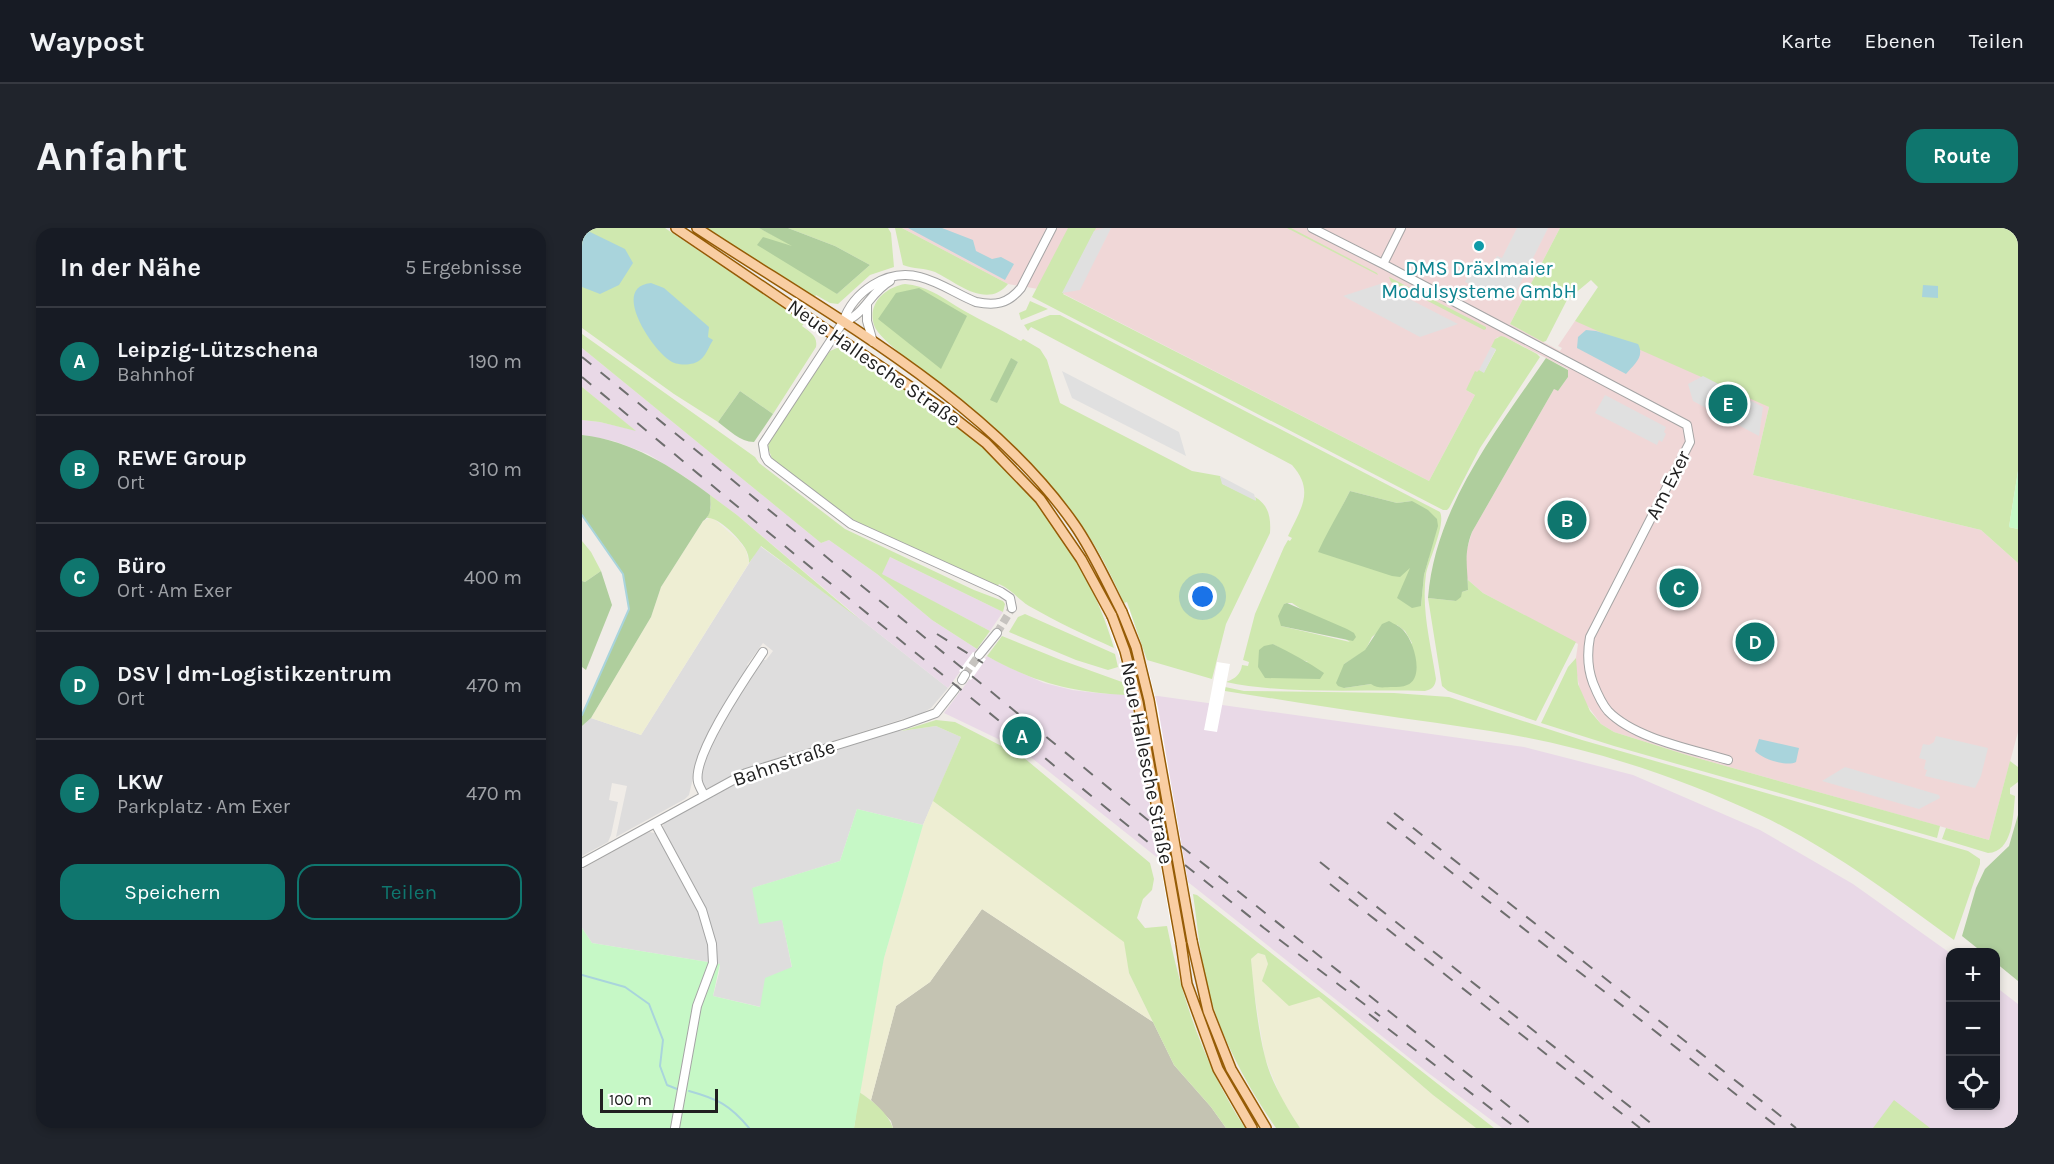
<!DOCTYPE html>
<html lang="de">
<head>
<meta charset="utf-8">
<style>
	body { margin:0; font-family:Karla,sans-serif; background:#20242c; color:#f1f3f6 }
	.controls { position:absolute; right:18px; bottom:18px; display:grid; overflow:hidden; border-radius:12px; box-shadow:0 3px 9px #0003 }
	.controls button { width:54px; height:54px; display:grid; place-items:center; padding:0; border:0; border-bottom:2px solid #363941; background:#171b24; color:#f1f3f6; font:30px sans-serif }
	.scale { position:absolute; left:18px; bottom:15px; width:118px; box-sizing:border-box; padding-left:6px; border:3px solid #202020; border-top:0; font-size:16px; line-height:21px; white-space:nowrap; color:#202020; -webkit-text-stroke:4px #fff; paint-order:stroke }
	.you { position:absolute; left:621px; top:369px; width:21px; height:21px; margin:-15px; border:4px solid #fff; border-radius:50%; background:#1a73e8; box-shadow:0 0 0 9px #1a73e833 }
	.badge { display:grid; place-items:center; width:39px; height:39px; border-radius:50%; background:#0f766e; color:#fff; font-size:20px; font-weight:700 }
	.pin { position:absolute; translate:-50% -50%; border:3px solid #fff; box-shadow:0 2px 6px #0006 }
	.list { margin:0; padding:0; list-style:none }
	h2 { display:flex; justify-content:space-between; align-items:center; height:78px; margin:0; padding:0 24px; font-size:26px }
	h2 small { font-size:20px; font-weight:400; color:#9ea1a6 }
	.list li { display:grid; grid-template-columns:39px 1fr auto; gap:18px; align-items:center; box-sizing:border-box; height:108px; padding:0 24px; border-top:2px solid #363941 }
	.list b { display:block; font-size:22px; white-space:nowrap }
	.list p { margin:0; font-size:20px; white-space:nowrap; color:#9ea1a6 }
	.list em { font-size:20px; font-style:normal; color:#9ea1a6 }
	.actions { display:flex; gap:12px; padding:18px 24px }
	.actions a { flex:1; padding:14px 0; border:2px solid #0f766e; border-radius:18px; text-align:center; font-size:21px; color:#0f766e }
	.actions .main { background:#0f766e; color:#fff }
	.icon { flex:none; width:33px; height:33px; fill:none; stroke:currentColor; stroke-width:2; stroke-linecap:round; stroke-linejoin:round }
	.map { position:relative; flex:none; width:1436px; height:900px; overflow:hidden; border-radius:18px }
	header { display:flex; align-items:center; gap:36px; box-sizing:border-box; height:84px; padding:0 30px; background:#171b24; border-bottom:2px solid #363941 }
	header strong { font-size:28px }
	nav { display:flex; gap:33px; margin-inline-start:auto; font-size:21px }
	.intro { display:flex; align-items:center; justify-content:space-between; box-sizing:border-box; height:144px; padding:0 36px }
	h1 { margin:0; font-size:42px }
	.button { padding:15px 27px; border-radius:18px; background:#0f766e; color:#fff; font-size:21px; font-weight:700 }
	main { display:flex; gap:36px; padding:0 36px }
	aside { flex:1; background:#171b24; border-radius:18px; box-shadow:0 3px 9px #0003 }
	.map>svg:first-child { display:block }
	.residential { fill:#dedddd }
	.commercial { fill:#f0d7d7 }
	.industrial { fill:#e9d9e7 }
	.construction { fill:#c4c3b2 }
	.farmland { fill:#eeeed3 }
	.grass { fill:#cfe8af; fill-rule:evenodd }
	.forest { fill:#afce9d }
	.park { fill:#c6f8c6 }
	.parking { fill:#e0e0e0 }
	.water { fill:#a9d4dc }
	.pier { fill:#fff }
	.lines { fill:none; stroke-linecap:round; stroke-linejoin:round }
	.stream { stroke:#a9d4dc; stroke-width:2 }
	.minor-tunnel { stroke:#c6c3bf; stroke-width:8; stroke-dasharray:8 4; stroke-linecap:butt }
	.minor-casing { stroke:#a4a4a4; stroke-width:10 }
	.major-casing { stroke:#965c06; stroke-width:12 }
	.minor { stroke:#fff; stroke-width:8 }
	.major { stroke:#f9cea3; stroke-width:9 }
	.rail { stroke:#6e6e6e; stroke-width:2; stroke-dasharray:12 12; stroke-linecap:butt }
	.major-bridge-casing { stroke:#965c06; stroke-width:12; stroke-linecap:butt }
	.major-bridge { stroke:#f9cea3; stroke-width:9 }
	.culture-dot { fill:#0f9aa8; stroke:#fff; stroke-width:2 }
	.labels { text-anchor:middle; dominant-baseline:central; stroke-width:5; stroke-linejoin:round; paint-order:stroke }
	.culture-label { font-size:20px; fill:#0d838f; stroke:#fff }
	.street-label { font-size:20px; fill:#202020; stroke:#fff }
</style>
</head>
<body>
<header>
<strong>Waypost</strong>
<nav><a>Karte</a><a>Ebenen</a><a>Teilen</a></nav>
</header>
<div class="intro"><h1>Anfahrt</h1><a class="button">Route</a></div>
<main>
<aside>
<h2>In der Nähe<small>5 Ergebnisse</small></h2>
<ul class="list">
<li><span class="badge">A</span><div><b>Leipzig-Lützschena</b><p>Bahnhof</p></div><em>190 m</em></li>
<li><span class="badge">B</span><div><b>REWE Group</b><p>Ort</p></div><em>310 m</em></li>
<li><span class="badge">C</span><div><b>Büro</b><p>Ort · Am Exer</p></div><em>400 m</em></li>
<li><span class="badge">D</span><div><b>DSV | dm-Logistikzentrum</b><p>Ort</p></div><em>470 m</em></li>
<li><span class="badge">E</span><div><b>LKW</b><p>Parkplatz · Am Exer</p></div><em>470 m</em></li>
</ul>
<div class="actions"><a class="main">Speichern</a><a>Teilen</a></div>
</aside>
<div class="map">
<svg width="1436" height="900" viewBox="0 0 1436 900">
	<rect width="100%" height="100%" fill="#f0ece7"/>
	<path class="residential" d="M178,318L277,390L366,460L349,480L340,485L174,537L124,561L118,552L124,528L158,465L179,432H184L191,423L181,415L165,437L166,438L149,466L114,537L107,567L103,571L34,609L45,558L30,555L27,572L36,574L29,607L26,614L0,628V498L9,490L59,507Z
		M354,498L379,509L341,597L275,581L258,633L171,660L200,691L210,740L179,779L131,768L137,745L138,736L10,715L0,700V641L63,606L68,604L72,605L80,601L82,595L165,546L316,501L319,503Z"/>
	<path class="commercial" d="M320,0H978L928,96L978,123L980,120L976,118L993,93L1074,115L1187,179L1171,247L1399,302L1436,335V504L1407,612L1108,528L1032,504L1019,496L999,469L993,436L996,416L901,365L886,352L883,345L885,321L890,304L972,161L976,163L986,149V141L923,109H916L913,111L914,121L884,162L893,167L847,253L480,65L426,56Z"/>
	<path class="industrial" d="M0,120L239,315L247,312L295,346L350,392L395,421L366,460L277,390L155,287L103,249L66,226L32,213L0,207V192L18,194L52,202L0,159Z
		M308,329L421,384L408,403L299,346Z
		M405,428L424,438L462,455L490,462L515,465L576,468L942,519L1051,547L1178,602L1271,656L1368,725V878H1414V759L1436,776V900H920L845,844L441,523L362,485Z"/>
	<path class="construction" d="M400,681L571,794L592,837L629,879L644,900H311L309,893L289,872L314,778L348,754Z"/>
	<path class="farmland" d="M130,289L156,312L164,322L167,335L59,507L9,490L69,389L79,359L121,293Z
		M351,573L543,714L547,745L571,794L400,681L348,754L314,778L289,872L277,864L302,730L341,597Z
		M676,725L683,727L686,736L737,769L851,867L894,900H718L700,872L683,830L671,757L669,731Z"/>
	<path class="grass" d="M0,0H83L223,94L220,98C228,104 236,108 234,119L191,186L158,163L136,194L92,166L0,100Z
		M125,0H177L214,19L255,66L288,37L253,18L206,0H306L309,5L312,39L288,47L256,76L248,75L234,67L232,70Z
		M313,0H320L426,56C405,82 374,54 353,44C343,40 331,41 321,37Z
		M486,0H514L481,66L847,253L893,167L884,162L893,143L895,144L897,142L902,144L914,122L909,119L913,111L919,108L923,109L955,126L958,129L898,220L867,280L865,282H861L450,69Z
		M705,0H709L795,45L796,47Z
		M978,0H1436V243L1427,299L1436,301V335L1399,302L1171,247L1187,179L993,93L1016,59L1009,52L985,72L964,113L961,114L928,96Z
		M807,49L904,99V101L902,102L809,54Z
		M323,56C344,58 357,67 374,78C395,91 418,101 439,113L441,111L458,121L465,132L478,175L610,243L638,248L641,256L674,272L673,269C687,277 689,290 688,305L644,396L630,451L565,432L545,374L542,375C533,356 524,336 513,318C474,254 420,201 360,157C346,146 297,113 292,97C285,75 304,59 323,56ZM429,131L436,134L414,175Z
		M448,73L466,81L439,92L437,85L444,82Z
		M468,87H478L858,284C864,296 847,331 844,346C839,381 849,417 854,451C853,459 850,461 843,463C780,461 705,467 644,454C653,451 659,446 660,437L666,438L667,434L661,432L673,386L702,319L706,312L708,313L710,310L706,308C719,280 733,263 710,237L449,99L446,103L442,97ZM768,263L815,275L830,273L847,329L842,347L839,378L829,338L737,324ZM706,375H710L768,414L699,398L702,376ZM815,397L823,403L830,415L789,456L762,460V436L783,423L790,409L798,402ZM691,416L715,430L726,434L676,439Z
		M0,106L173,229L177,235L263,301L392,362L421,373L423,376L421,384L308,329L300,346L408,403L395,421L350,392L295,346L247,312L239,315L0,120Z
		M255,120L263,121C305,149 349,175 388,207C399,215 408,226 418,235C471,287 511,348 532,420C503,407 475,394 447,378C436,371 429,361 417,356L415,359L273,293L190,231L186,219L188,212L239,135L248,123Z
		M0,159L54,203L18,194L0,192Z
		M128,267L155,287L276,390L179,318L167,335C167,330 166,325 163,320C158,311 136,288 125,290L129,279Z
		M0,313L9,324L19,343L3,354L0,353Z
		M886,352L901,365L994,414L954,493L866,463L860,458L846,370L874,373L880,364L886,362Z
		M443,386L533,426L536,439L526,442L494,432L427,404L436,389Z
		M420,408L479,432L540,454L544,467C490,464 453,455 405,428Z
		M994,430L996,456L1008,483L1019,496L1032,504L1108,528L1358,598L1355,610L1032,518L959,495L986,439Z
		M643,459L662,463L812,465L867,469L1000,512L1386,623L1398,631V636L1372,712C1310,667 1248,620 1178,587C1120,560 1058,537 995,521C931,504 865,497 799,487C747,480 695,471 643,463Z
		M354,492L373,494L441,529L568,635L572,651L570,662L561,671L555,690L563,700L585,698C600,771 622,837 663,900H644L629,879L592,837L547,745L542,714L351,573L379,509L354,498L319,503Z
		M1428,533L1436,539V554L1428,560V566L1433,568C1431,588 1431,624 1406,625L1360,611L1364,600L1407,612Z
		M611,666L615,667L912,900H894L851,867L737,769L707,778L680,753L686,736L683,727L676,725L669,731C672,763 675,797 683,829C689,854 704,878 718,900H694C667,861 643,817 629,772C619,738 616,701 611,666Z
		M277,864C290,872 306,885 311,900H272Z
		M1312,872L1348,900H1291Z"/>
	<path class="forest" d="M177,0H206L253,18L288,37L255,66L175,17L181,9L210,18Z
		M337,60L385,88L359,141L296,91L314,65Z
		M429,130L436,134L415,175L408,172Z
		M964,130L986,142V149L976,163L972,161L890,304C881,327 886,340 886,362L880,364L879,369L874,373L846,370C853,279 914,203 964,130Z
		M158,163L191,186L172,214C158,214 147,202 136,194Z
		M0,207C50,213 89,238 128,267C129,277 130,287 121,293L79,359L69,389L9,490L0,498V487L47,381L41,346L0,287Z
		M768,263L815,275L830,273L846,282L855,291L856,298L842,347L839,378L830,380L815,370L828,340L818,349L810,348L736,324C746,302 757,285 768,263Z
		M19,343L30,377L4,442L0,439V353L3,354Z
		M705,375L765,401L772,405L774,409L771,413L699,398L696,388L702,376Z
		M807,393C812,396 818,398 822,403C832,414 843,450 825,457C821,459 815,459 811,459C802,459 796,461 789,456L762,460L756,458L754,455L762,436L783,422L800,396Z
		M691,416C709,425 726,434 742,445L738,451L683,450L676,439L677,422L682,418Z
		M1436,587V753L1414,735V724H1400L1380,708L1394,660L1403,641L1427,618Z"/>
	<path class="park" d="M1436,243V301L1427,299Z
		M275,581L341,597L302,730L272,900H0V700L10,715L138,736L131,768L178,779L183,750L210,739L200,692L177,696L170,660L258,633Z"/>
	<path class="parking" d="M522,0H529L498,62L480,65L512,3Z
		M935,0H966L931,70L910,67L883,54L895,31L909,39L915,28L920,30Z
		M798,56L876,96L838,109L761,68Z
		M909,119L914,121L902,145L897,142Z
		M480,143L597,204L604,228L490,170Z
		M1121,148L1181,179L1177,208L1111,173L1106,156Z
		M1023,167L1084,199L1082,204L1084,206L1080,214L1077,212L1075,217L1013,185Z
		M638,248L672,266L674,273L640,256Z
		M1354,508L1406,520L1399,548L1393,560L1343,548L1345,542L1342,541L1344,532L1337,530L1341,516L1347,517L1352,514Z
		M1263,539L1357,567L1358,570L1337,581L1240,553Z"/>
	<path class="water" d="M326,0H360L391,12L394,23L410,31L419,29L432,36L423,52Z
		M4,2L43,21L51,35L37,57L18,66L0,59V3Z
		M69,55L82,60L127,99L126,109L131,112C127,118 124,128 118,132C111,138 94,138 87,132C70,121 28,59 69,55Z
		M1341,57L1356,58V70L1340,69Z
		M1004,102L1014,103L1056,116C1063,129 1052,136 1044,146L995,120L996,109Z
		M1177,511L1217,520L1214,534C1205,539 1180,531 1173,523Z"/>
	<path class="pier" d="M547,381L566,440L576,480L616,712L592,716L550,475L542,442L524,391Z
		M391,424L404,431L389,452L377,443Z
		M635,434L648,436L635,504L622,502Z"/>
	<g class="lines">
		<path class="stream" d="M0,287L41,346L47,381L0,487
			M0,747L43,759L67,776L81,812L78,838L85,857L95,861
			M107,863C136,871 148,877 167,900"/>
		<path class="minor-tunnel" d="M415,405L430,380
			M383,447L397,427"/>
		<defs>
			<path id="minor" d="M730,0L801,36L1105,197L1108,214L1008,409C1005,425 1005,439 1011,455C1015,465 1019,475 1026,483C1053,511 1110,521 1146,532
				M801,36L819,0
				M285,76V93L291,114
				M261,94C283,87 288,64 308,53
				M430,380L428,370L419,364L269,296L186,233L183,228L181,216L261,94C271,64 305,40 338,49C358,54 376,67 394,74C413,78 426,76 439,60L470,0
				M397,427L415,405
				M380,452L383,447
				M122,567C120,563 117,558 116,554C110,527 165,448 181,424
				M73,595L120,682L130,716L131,735L115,778L93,900
				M0,635L164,545L323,496L354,485L373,461"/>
			<path id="major" d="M94,0L358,179L404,215L458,271L499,331L530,388
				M115,0C242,84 403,169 492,296C511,323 525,355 540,384
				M610,713L626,783L649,841L684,900
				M599,715L605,756L636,841L670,900"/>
		</defs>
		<use href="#minor" class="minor-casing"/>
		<use href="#major" class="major-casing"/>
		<use href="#minor" class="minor"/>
		<use href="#major" class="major"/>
		<path class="rail" d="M0,129L572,597
			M0,149L216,329L577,623
			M355,406L401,435
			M812,585L1214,900
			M805,594L1197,900
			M599,618L954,900
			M738,634L1075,900
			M603,637L682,700L798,788
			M748,656L1058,900
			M787,786L934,900"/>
		<defs>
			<path id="major-bridge" d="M540,384L554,419L567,472L610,713
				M530,388L543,423L556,474L599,715"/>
		</defs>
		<use href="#major-bridge" class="major-bridge-casing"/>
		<use href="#major-bridge" class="major-bridge"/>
	</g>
	<circle class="culture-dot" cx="897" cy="18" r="6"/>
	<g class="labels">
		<g class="culture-label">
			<text x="897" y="40">DMS Dräxlmaier<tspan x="897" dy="23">Modulsysteme GmbH</tspan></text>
		</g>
		<g class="street-label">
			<text transform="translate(292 135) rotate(35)">Neue Hallesche Straße</text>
			<text transform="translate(1086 257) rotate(-63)">Am Exer</text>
			<text transform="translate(202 535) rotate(-19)">Bahnstraße</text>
			<text transform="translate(565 535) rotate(79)">Neue Hallesche Straße</text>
		</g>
	</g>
</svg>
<div class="controls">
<button>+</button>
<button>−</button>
<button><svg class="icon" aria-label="locate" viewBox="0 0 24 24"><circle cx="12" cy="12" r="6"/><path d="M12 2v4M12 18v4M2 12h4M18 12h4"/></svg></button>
</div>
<div class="scale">100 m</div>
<div class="you"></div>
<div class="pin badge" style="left:440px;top:508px">A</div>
<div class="pin badge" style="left:985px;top:292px">B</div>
<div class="pin badge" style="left:1097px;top:360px">C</div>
<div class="pin badge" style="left:1173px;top:414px">D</div>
<div class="pin badge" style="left:1146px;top:176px">E</div>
</div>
</main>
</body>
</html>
